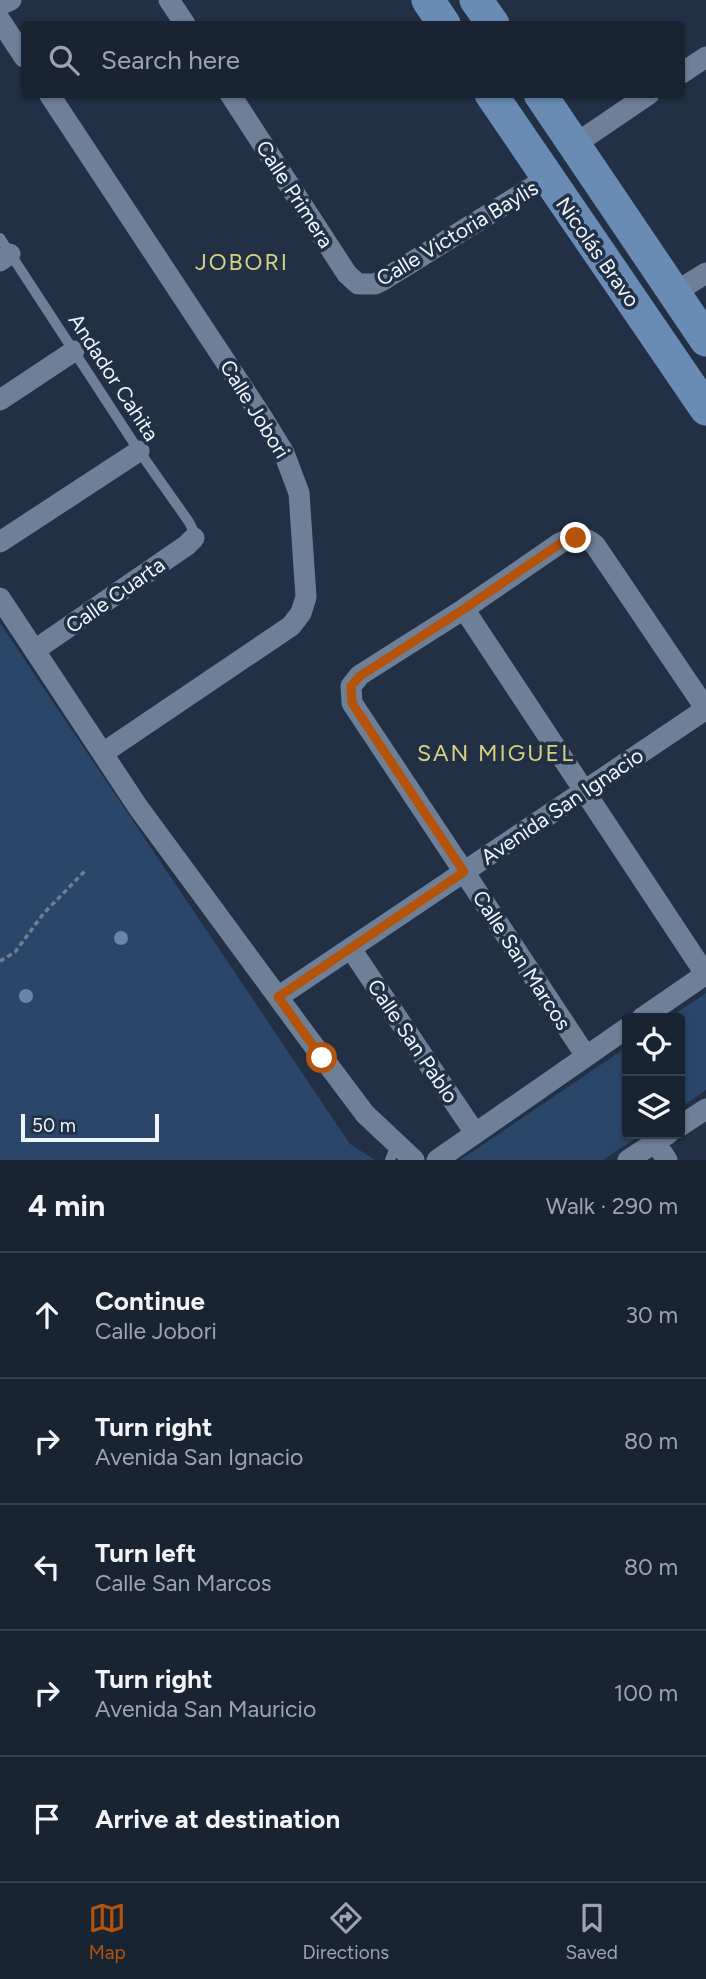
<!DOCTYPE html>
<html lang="en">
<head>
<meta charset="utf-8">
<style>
	body { margin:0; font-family:Figtree,sans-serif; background:#26303f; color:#f1f3f6 }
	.controls { position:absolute; right:21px; bottom:21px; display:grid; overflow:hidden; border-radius:7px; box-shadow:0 2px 5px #0004 }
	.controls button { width:63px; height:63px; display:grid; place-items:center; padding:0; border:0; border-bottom:2px solid #37414e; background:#192433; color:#f1f3f6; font:35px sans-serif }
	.scale { position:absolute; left:21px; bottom:18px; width:138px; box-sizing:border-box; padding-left:7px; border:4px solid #edf5ff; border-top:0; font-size:19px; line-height:24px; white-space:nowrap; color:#edf5ff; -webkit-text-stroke:5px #213044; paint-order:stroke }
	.stop { position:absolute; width:21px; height:21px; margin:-16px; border:5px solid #b45309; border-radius:50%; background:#fff }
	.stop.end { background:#b45309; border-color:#fff; box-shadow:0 2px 7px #0008 }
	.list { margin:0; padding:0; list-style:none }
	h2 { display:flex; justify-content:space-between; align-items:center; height:91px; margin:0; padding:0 28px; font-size:30px }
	h2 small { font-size:23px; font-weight:400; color:#9fa4ac }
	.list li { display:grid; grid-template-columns:46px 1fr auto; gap:21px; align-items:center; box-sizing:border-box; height:126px; padding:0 28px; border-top:2px solid #37414e }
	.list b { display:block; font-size:26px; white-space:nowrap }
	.list p { margin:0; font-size:23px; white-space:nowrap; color:#9fa4ac }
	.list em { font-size:23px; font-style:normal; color:#9fa4ac }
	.icon { flex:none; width:38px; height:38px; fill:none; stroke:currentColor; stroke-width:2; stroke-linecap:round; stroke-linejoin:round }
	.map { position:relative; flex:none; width:706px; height:1160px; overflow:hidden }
	.search { position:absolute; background:#192433; box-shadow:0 2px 5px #0004; left:21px; right:21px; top:21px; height:77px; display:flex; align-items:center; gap:18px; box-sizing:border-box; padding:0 24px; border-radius:7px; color:#9fa4ac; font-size:26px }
	.sheet { height:721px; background:#192433 }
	nav { display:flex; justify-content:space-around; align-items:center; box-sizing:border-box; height:98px; border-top:2px solid #37414e; background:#192433; font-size:19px; color:#9fa4ac }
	nav a { display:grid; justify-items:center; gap:4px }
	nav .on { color:#b45309 }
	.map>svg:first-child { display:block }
	.green { fill:#2a4668 }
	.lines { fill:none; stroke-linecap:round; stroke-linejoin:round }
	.path { stroke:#717d8d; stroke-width:3.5; stroke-dasharray:5 3.5; stroke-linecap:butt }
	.lane { stroke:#6e8097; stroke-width:10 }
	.street { stroke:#6e8097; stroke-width:21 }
	.primary { stroke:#698bb4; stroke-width:33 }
	.tree { fill:#6985a9 }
	.route { stroke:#b45309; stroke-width:9 }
	.labels { text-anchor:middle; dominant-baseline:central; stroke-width:7; stroke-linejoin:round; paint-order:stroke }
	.street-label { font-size:21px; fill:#edf5ff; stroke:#213044 }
	.neighbourhood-label { font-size:23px; letter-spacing:2px; fill:#d7d182; stroke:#213044 }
</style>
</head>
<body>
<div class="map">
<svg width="706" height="1160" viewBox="0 0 706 1160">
	<rect width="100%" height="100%" fill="#213044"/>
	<path class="green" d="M0,623L350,1144L375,1160H0Z
		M706,993V1090L680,1108V1018H669Z
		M627,1047V1134H642L603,1160H460Z"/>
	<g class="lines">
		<path class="path" d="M0,961L15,952L44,913L85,871"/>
		<path class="lane" d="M0,238L139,451L189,522L195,534L194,538
			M390,1160L396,1145"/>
		<path class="street" d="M169,0L185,24
			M0,5L11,0
			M0,20L24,57
			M682,73L706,57
			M49,94L262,417L284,453L299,493L306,597L301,613L291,626L103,753
			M230,94L347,274L358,284H375L383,280L547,178
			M574,145L649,94
			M0,261L10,254
			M674,293L706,273
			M0,400L74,351
			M0,542L139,451
			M0,598L138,807L308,1038L365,1114L414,1160
			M464,609L706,975
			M35,650L187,545L194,538
			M351,949L475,1133
			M278,997L706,709
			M642,1018L706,974
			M586,1056L352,703L351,686L360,675L464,609L560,543C573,537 584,535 595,545L706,709
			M680,1126L706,1109
			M655,1142L667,1160
			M437,1160L627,1028
			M628,1160L668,1134"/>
		<path class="primary" d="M428,0L444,24
			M476,0L493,24
			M491,94L706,409
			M540,94L706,340"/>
	</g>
	<g class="tree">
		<circle cx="121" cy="938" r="7"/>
		<circle cx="26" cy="996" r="7"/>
	</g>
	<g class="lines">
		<path class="route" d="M322,1058L278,997L464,872L352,703L351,686L360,676L464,609L561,543L576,538"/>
	</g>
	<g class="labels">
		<g class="street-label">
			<text transform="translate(295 194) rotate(57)">Calle Primera</text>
			<text transform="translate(457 233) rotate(-31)">Calle Victoria Baylis</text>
			<text transform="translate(598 252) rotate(55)">Nicolás Bravo</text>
			<text transform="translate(114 377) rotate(57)">Andador Cahita</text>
			<text transform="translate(255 409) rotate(58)">Calle Jobori</text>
			<text transform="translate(115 595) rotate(-35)">Calle Cuarta</text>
			<text transform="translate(562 806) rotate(-34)">Avenida San Ignacio</text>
			<text transform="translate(522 960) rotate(57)">Calle San Marcos</text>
			<text transform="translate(413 1041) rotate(56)">Calle San Pablo</text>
		</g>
		<g class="neighbourhood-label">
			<text x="242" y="262">JOBORI</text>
			<text x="496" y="753">SAN MIGUEL</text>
		</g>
	</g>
</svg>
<div class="controls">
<button><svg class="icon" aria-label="locate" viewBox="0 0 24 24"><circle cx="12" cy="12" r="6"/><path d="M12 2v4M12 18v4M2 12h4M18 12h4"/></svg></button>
<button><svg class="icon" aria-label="layers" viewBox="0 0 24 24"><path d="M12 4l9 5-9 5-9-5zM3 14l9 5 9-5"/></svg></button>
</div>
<div class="scale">50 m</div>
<div class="stop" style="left:322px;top:1058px"></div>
<div class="stop end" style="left:576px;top:538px"></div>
<div class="search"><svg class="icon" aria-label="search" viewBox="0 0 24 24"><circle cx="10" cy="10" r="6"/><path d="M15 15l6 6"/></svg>Search here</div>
</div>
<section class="sheet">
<h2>4 min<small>Walk · 290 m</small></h2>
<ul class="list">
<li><svg class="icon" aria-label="ahead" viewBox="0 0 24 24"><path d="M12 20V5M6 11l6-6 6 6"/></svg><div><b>Continue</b><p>Calle Jobori</p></div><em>30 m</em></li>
<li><svg class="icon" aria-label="right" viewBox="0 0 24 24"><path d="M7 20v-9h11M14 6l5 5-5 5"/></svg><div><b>Turn right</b><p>Avenida San Ignacio</p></div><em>80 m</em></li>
<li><svg class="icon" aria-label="left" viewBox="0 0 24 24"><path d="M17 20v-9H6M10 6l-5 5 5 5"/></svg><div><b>Turn left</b><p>Calle San Marcos</p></div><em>80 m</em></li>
<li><svg class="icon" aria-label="right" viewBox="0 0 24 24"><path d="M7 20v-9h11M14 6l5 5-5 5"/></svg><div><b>Turn right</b><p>Avenida San Mauricio</p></div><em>100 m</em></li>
<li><svg class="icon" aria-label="arrive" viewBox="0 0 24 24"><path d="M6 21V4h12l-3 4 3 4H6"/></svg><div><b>Arrive at destination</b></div></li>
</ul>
</section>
<nav>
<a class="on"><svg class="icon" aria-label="map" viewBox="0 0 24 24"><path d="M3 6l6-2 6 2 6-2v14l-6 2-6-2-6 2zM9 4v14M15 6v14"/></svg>Map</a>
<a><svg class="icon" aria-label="directions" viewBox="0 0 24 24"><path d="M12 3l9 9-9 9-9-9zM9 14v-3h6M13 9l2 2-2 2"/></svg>Directions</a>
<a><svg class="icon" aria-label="saved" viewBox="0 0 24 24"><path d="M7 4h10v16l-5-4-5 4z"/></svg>Saved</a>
</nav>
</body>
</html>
